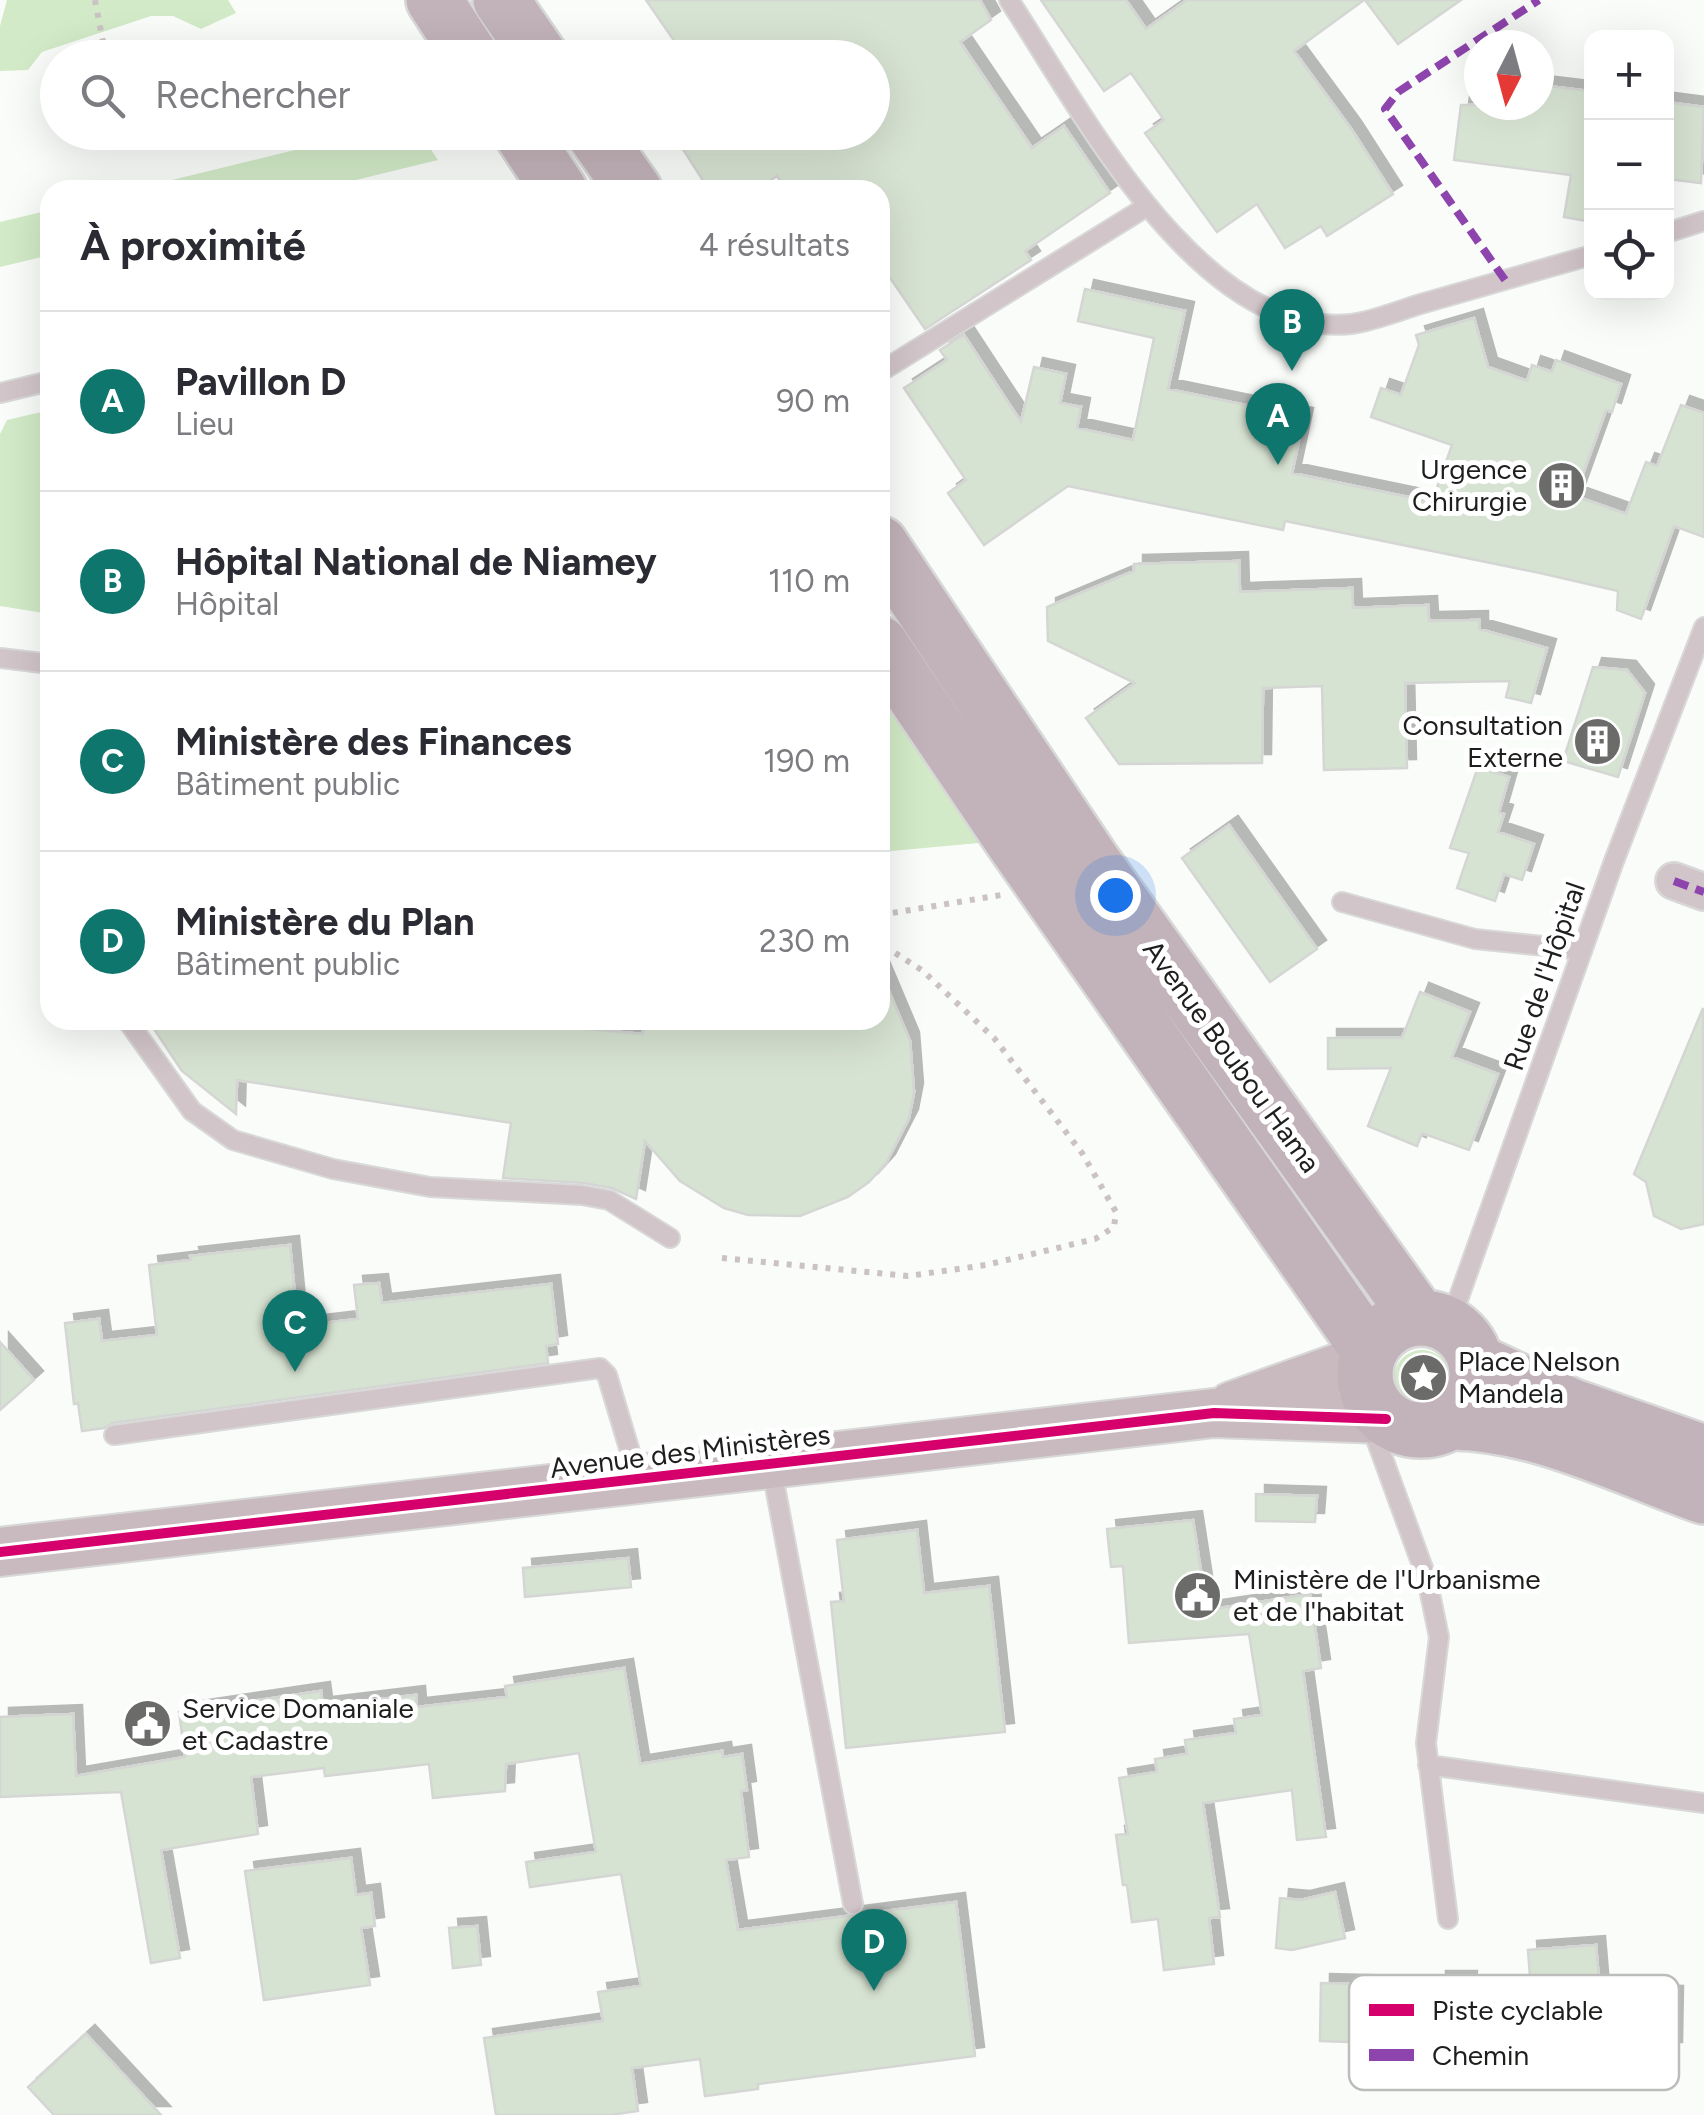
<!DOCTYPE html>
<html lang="fr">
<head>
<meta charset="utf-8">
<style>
	body { margin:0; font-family:Figtree,sans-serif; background:#f7f7f7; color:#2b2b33 }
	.controls { position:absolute; right:30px; top:30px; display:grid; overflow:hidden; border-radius:20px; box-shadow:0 10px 40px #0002 }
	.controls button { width:90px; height:90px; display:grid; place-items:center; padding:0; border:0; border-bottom:2px solid #e1e1e2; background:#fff; color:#2b2b33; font:50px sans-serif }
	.compass { position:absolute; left:1464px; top:30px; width:90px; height:90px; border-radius:50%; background:#fff; box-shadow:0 10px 40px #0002; rotate:186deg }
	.you { position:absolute; left:1115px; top:895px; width:35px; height:35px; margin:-25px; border:8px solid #fff; border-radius:50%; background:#1a73e8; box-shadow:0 0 0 15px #1a73e833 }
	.badge { display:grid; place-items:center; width:65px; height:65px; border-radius:50%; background:#0f766e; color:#fff; font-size:32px; font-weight:700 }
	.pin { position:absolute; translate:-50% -82px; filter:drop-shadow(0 2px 5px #0008) }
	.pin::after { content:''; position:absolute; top:52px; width:35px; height:30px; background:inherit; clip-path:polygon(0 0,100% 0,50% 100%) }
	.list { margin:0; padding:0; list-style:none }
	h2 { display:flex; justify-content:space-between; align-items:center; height:130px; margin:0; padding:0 40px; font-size:42px }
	h2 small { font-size:32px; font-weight:400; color:#7c7c81 }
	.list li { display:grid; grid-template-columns:65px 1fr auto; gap:30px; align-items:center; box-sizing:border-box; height:180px; padding:0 40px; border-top:2px solid #e1e1e2 }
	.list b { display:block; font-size:38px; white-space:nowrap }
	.list p { margin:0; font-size:32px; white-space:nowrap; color:#7c7c81 }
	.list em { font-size:32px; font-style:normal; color:#7c7c81 }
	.icon { flex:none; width:55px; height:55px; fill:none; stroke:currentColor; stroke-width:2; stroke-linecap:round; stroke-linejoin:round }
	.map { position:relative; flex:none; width:1704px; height:2115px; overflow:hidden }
	.search { position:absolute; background:#fff; box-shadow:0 10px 40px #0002; left:40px; top:40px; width:850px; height:110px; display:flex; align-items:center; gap:25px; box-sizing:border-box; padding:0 35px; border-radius:55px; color:#7c7c81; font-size:38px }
	.panel { position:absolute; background:#fff; box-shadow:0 10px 40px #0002; left:40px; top:180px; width:850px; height:850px; border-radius:30px }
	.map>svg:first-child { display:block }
	.green { fill:#d2eac7 }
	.building { fill:#d7e3d2; stroke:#d4d6d3; stroke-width:2.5; filter:url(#shadow) }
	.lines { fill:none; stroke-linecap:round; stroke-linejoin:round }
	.lane-casing { stroke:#d7d8d7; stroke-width:22 }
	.street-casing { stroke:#d7d8d7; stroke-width:40 }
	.secondary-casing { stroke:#d7d8d7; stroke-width:52 }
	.primary-casing { stroke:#d7d8d7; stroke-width:60 }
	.path { stroke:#cac2c5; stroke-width:6; stroke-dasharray:5 8; stroke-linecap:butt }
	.lane { stroke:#d2c5ca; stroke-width:18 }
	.street { stroke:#d2c5ca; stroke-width:35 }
	.secondary { stroke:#c9bac0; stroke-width:48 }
	.primary { stroke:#c2b2b9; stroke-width:55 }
	.quiet { stroke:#8e44ad; stroke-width:8; stroke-dasharray:15 8; stroke-linecap:butt }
	.cycleway-casing { stroke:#fff; stroke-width:16 }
	.cycleway { stroke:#d6006c; stroke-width:10 }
	.labels { text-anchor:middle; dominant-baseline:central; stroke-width:10; stroke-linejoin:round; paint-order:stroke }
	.poi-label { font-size:28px; fill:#1e1f1d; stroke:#fff; text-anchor:start }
	.street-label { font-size:28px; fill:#1e1f1d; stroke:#fff }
	.key { fill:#fff; stroke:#bcbcbb; stroke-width:2.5 }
	.key-label { font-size:28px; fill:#1e1f1d }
</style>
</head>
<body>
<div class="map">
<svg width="1704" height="2115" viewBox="0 0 1704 2115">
	<defs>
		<filter id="shadow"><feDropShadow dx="9" dy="-9" stdDeviation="0" flood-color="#0004"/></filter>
	</defs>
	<rect width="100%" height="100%" fill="#fafcf9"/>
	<path class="green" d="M7,0H228L236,13L201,29L173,16H151L42,52L28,70L0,71V26Z
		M341,133H420L438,160L315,190H131L344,138Z
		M50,210V255L0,267V222Z
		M50,410V614L0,606V434L7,420Z
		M880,695L977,837L979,843L880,852Z
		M1394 1378a28 28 0 1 1 56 0a28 28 0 1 1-56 0Z"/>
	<path class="building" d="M646,0H980L991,20L960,42L1032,148L1064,126L1110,193L1025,251L1031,260L925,329L880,263V190H786L777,176L756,190H709L672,132H872V58H686Z
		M1041,0H1126L1146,29L1187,0H1364L1294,51L1352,130L1393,194L1327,236L1321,226L1285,248L1257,204L1217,232L1145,133L1164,120L1131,73L1104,91Z
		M1365,0H1461L1398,44Z
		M1539,85L1590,91L1592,222L1564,217L1571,175L1454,160L1461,105H1539Z
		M1666,102L1704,107L1701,183L1666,179Z
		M1085,289L1185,311L1168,389L1304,417L1292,473L1432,502L1452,445L1371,417L1381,388L1401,395L1419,345L1416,335L1474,318L1488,367L1527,381L1532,365L1552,372L1556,360L1621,384L1612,412L1606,410L1575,496L1626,514L1646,462L1657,466L1681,405L1704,413V537L1674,526L1641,619L1617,610L1618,591L1540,573L1285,521L1283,530L1068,486L984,545L948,493L966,480L904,388L947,360L940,350L964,335L1021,422L1034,367L1066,374L1060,403L1081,407L1077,428L1133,440L1154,338L1078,321Z
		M1239,561L1240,592L1352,588L1353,608L1428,605L1429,621L1479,620V629L1547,648L1531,703L1506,697L1510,681L1405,683L1407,768L1324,770L1322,686L1263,688L1262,763L1119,764L1086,718L1135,683L1048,641L1047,607L1134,571V564Z
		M1593,667L1627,670L1645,693L1618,777L1563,761Z
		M1478,767L1509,777L1499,812L1504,814L1498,832L1534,844L1522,880L1504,874L1495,901L1457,888L1469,853L1450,848Z
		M1229,825L1317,949L1270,982L1182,858Z
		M880,970L910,1041L914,1092L909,1118L886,1163L869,1182L848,1197L800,1216L748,1215L724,1208L680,1181L645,1141L636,1199L612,1188L584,1183L503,1178L511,1123L237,1080L236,1114L182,1071L148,1020H491L642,1034L648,1020H880Z
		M1420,992L1470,1012L1452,1057L1498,1074L1469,1150L1422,1133L1417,1146L1368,1126L1391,1068L1328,1069V1038H1402Z
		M1703,1008L1704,1224L1681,1229L1654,1216L1646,1182L1634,1174Z
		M290,1245L298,1326L358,1319L354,1285L379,1283L382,1303L551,1284L558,1344L546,1346L548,1363L112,1423L104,1428L82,1431L78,1403L74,1404L65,1323L99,1319L102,1341L157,1335L149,1265L191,1260L190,1256Z
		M0,1342L34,1380L0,1410Z
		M1256,1494L1317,1496L1315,1522L1256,1521Z
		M1193,1520L1207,1610L1310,1594L1321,1668L1303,1671L1326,1837L1297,1840L1292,1790L1203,1803L1220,1917L1209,1918L1214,1964L1164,1970L1158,1919L1132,1922L1127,1885H1123L1116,1835L1128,1834L1119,1778L1157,1772L1155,1759L1187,1754L1185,1740L1236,1733L1234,1719L1262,1715L1249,1634L1129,1643L1123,1566L1111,1567L1107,1529Z
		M917,1530L924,1593L989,1586L1005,1732L846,1748L831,1602L844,1601L837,1540Z
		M628,1558L631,1587L525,1597L523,1568Z
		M624,1668L640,1764L722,1751L723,1757L742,1754L747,1790L741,1791L749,1857L726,1860L738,1930L956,1902L975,2056L758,2084V2089L705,2096L700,2059L632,2068L638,2111L610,2115H496L484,2038L603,2021L598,1992L641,1986L621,1874L530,1887L526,1862L596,1852L579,1753L506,1764L505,1791L433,1798L429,1764L325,1776L324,1768L251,1777L258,1834L161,1850L180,1958L151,1963L121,1792L0,1797V1717L73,1714L76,1776L185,1757L179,1712L321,1691L323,1706L416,1695L417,1707L507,1697L505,1686Z
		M351,1858L356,1895L371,1893L375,1926L361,1928L370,1985L264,2000L245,1871Z
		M1335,1892L1345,1938L1292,1950L1276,1948L1280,1898L1301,1900Z
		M477,1926L481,1965L453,1968L449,1928Z
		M1596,1945L1600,1993L1674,1995L1673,2051L1475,2046L1474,2075L1438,2074L1439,2045L1320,2041L1321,1983L1437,1986V1980H1468L1467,1989L1531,1991L1528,1950Z
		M86,2034L161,2115H54L28,2087Z"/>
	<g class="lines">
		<defs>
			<path id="lane" d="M1009,0C1079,106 1200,341 1351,324C1375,321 1400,310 1424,303C1480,287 1536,271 1592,255
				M1666,233L1704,221
				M880,372L1146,207
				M0,393L50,381
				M0,658L50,664
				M1342,902L1475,939L1582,950
				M127,1020L192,1111L233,1140L333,1169L430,1187L582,1195L609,1200L670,1238
				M1449,1325L1614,861L1704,627
				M1369,1420L1427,1579L1439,1637L1426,1743L1448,1919
				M114,1435L600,1368L607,1375L637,1475
				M771,1465L853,1904
				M1428,1765L1704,1803"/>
			<path id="street" d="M1674,881L1704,892"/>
			<path id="secondary" d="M1232,1406L1366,1358
				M0,1552L1214,1413L1386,1419"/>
			<path id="primary" d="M434,0L472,58
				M501,0L541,58
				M521,132L559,190
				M593,132L634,190
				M880,544L1092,861L1419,1318
				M880,644L1015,844L1369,1350
				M1365 1374a56 56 0 1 1 112 0a56 56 0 1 1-112 0Z
				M1476,1362L1570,1406L1704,1453
				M1451,1422C1539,1423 1622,1467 1704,1496"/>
		</defs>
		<use href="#lane" class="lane-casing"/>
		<use href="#street" class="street-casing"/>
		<use href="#secondary" class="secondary-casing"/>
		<use href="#primary" class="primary-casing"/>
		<path class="path" d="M95,0L106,58
			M880,915L1001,895
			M722,1258L908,1276L986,1265L1095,1239L1114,1227L1116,1212L1082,1153L994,1038L923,971L880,943"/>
		<use href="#lane" class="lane"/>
		<use href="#street" class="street"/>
		<use href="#secondary" class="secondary"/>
		<use href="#primary" class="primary"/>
		<path class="quiet" d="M1505,280L1385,109L1398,92L1539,0
			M1674,881L1704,892"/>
		<defs>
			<path id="cycleway" d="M0,1552L1214,1413L1386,1419"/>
		</defs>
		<use href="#cycleway" class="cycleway-casing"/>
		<use href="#cycleway" class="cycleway"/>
	</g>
	<defs>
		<symbol id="building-disc" viewBox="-11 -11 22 22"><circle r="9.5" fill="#6b6c6a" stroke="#fff"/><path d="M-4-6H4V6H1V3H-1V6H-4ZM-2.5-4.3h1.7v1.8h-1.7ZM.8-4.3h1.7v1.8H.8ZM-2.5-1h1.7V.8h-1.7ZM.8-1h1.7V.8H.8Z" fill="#fff"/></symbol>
		<symbol id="sight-disc" viewBox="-11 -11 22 22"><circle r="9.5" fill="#6b6c6a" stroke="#fff"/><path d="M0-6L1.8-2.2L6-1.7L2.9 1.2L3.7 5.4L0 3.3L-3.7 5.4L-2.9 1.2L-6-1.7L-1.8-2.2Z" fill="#fff"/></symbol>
		<symbol id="civic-disc" viewBox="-11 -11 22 22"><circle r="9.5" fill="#6b6c6a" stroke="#fff"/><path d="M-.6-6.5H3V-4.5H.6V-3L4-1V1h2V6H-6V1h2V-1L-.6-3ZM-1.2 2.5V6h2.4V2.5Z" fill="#fff"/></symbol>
	</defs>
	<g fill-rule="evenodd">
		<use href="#building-disc" x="1534" y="458" width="55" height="55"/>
		<use href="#building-disc" x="1570" y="714" width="55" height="55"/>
		<use href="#sight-disc" x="1396" y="1350" width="55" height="55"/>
		<use href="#civic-disc" x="1170" y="1568" width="55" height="55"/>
		<use href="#civic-disc" x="120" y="1696" width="55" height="55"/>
	</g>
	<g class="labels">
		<g class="poi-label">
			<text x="1527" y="469" text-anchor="end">Urgence<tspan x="1527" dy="32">Chirurgie</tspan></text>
			<text x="1563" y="725" text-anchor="end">Consultation<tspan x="1563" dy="32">Externe</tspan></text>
			<text x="1458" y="1361">Place Nelson<tspan x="1458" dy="32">Mandela</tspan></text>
			<text x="1233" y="1579">Ministère de l'Urbanisme<tspan x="1233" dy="32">et de l'habitat</tspan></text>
			<text x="182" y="1708">Service Domaniale<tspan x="182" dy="32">et Cadastre</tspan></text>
		</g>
		<g class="street-label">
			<text transform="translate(1544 976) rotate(-71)">Rue de l'Hôpital</text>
			<text transform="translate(1232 1056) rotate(54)">Avenue Boubou Hama</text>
			<text transform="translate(690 1451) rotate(-7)">Avenue des Ministères</text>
		</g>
	</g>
	<rect x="1349" y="1975" width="330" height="115" rx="15" class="key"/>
	<rect x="1369" y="2004" width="45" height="12" fill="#d6006c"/>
	<rect x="1369" y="2049" width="45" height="12" fill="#8e44ad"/>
	<g class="key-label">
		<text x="1432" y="2020">Piste cyclable</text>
		<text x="1432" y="2065">Chemin</text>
	</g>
</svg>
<div class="controls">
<button>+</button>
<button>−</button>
<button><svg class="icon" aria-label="locate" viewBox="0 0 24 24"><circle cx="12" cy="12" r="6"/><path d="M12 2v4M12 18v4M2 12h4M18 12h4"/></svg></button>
</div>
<svg class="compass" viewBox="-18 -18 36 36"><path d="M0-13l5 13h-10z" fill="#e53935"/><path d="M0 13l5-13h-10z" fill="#7c7c81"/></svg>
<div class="you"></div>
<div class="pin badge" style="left:1278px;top:465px">A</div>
<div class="pin badge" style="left:1292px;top:371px">B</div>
<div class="pin badge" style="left:295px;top:1372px">C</div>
<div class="pin badge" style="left:874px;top:1991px">D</div>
<div class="search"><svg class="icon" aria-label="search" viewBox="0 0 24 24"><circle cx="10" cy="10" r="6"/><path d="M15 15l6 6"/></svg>Rechercher</div>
<section class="panel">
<h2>À proximité<small>4 résultats</small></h2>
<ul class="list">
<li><span class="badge">A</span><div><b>Pavillon D</b><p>Lieu</p></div><em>90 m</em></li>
<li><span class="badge">B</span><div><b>Hôpital National de Niamey</b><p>Hôpital</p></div><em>110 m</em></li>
<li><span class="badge">C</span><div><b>Ministère des Finances</b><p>Bâtiment public</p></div><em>190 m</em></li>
<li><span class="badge">D</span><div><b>Ministère du Plan</b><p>Bâtiment public</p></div><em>230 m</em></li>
</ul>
</section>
</div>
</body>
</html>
